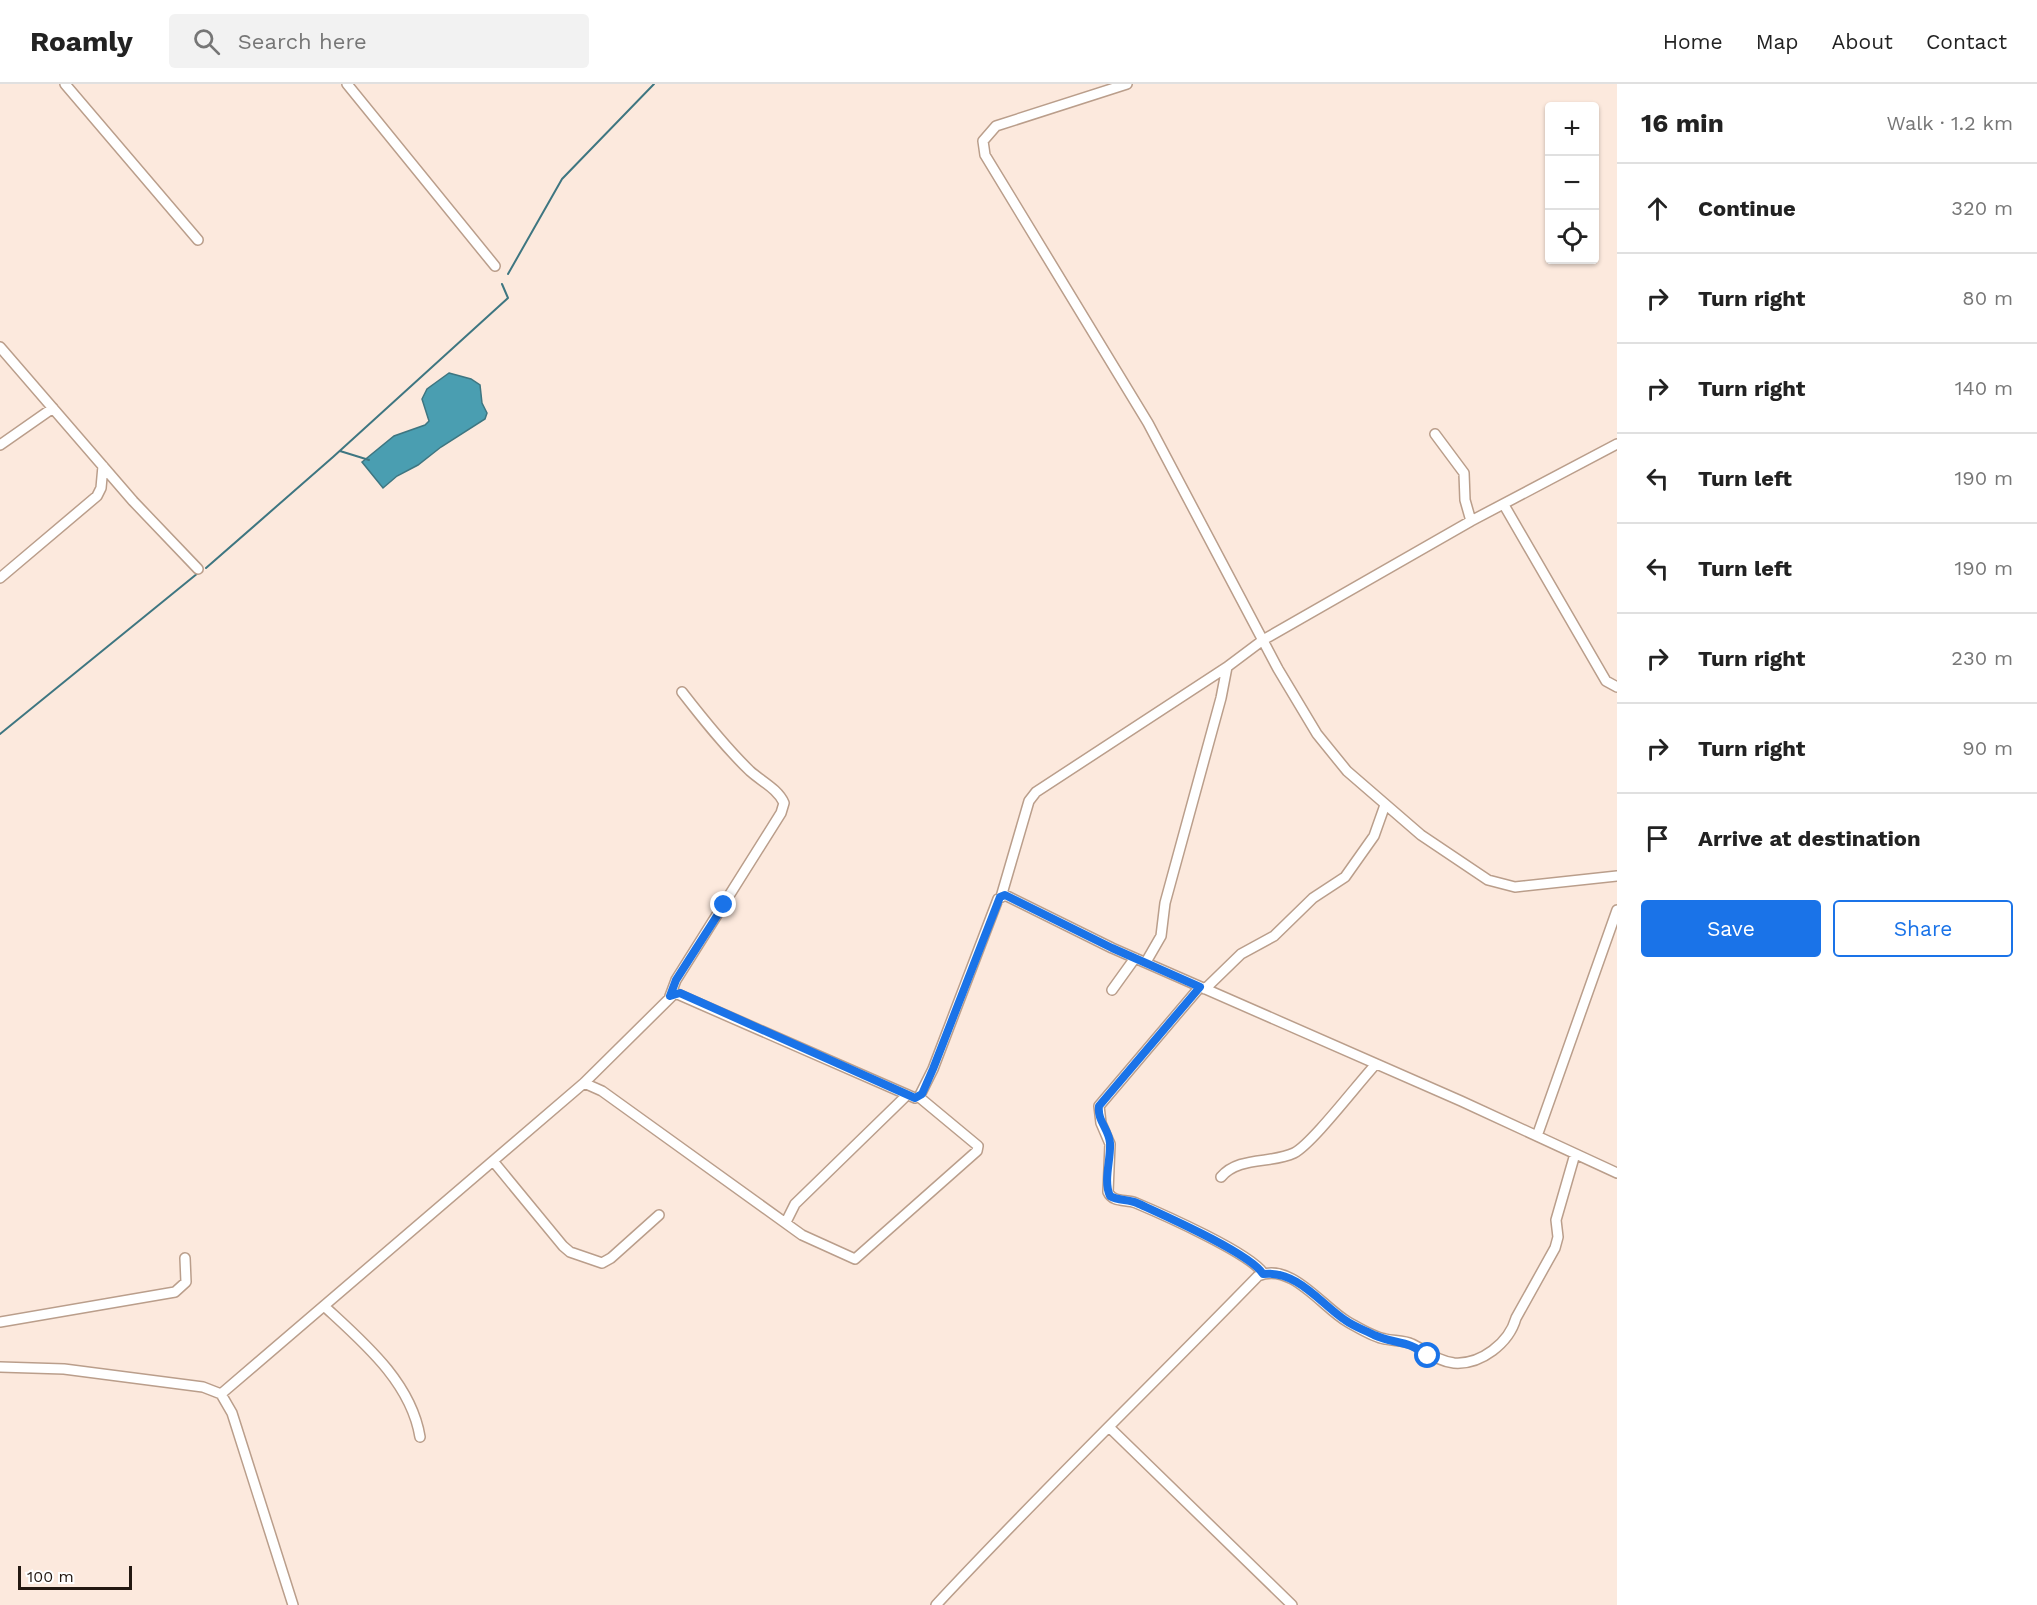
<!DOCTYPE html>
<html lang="en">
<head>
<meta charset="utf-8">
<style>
	body { margin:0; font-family:"Work Sans",sans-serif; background:#f2f2f2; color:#222 }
	.controls { position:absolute; right:18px; top:18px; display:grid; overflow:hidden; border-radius:6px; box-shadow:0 2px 4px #0004 }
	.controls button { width:54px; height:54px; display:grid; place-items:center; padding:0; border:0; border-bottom:2px solid #e0e0e0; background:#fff; color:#222; font:30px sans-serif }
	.scale { position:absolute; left:18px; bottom:15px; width:114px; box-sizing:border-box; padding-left:6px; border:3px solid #231811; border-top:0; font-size:16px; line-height:21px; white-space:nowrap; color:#231811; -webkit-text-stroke:4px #fff; paint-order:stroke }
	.stop { position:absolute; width:18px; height:18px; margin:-14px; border:4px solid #1a73e8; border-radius:50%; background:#fff }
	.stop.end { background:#1a73e8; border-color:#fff; box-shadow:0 2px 6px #0008 }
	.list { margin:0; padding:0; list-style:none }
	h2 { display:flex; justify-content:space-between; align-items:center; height:78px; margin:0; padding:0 24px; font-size:26px }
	h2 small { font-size:20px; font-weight:400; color:#767676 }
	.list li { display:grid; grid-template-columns:39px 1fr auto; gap:18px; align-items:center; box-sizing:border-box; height:90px; padding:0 24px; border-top:2px solid #e0e0e0 }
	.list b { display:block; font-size:22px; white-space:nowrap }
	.list em { font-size:20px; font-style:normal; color:#767676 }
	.actions { display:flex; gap:12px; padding:18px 24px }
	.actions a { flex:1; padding:14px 0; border:2px solid #1a73e8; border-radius:6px; text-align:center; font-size:21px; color:#1a73e8 }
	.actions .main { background:#1a73e8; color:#fff }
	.icon { flex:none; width:33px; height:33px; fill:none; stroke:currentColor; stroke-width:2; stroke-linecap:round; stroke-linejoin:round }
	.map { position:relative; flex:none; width:1617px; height:1521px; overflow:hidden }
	header { display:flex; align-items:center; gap:36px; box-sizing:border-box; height:84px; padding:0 30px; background:#fff; border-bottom:2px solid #e0e0e0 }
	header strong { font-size:28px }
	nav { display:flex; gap:33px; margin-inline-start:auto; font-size:21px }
	.search { width:420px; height:54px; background:#f2f2f2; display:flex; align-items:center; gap:15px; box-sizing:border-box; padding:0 21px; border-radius:6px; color:#767676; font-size:22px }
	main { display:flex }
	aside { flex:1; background:#fff }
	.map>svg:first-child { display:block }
	.water { fill:#4a9eb1; stroke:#3e7681; stroke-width:1.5 }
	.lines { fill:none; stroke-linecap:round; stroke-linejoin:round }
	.stream { stroke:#3e7681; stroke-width:2 }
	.minor-casing { stroke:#ba9e8b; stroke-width:12 }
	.minor { stroke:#fff; stroke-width:9 }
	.route { stroke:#1a73e8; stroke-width:8 }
</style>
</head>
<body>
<header>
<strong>Roamly</strong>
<div class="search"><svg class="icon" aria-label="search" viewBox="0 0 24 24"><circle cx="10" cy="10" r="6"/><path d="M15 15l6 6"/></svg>Search here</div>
<nav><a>Home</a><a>Map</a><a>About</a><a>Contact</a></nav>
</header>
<main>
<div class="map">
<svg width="1617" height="1521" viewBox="0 0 1617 1521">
	<rect width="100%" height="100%" fill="#fce9dd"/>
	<path class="water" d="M449,289L471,295L480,301L482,319L487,329L485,335L441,363L418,381L397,392L383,404L362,378L394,352L425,341L429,337L422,315L427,305Z"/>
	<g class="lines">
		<path class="stream" d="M508,190L562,95L654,0
			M340,367L369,376
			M206,484L333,373L508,214L502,200
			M0,650L198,489"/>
		<defs>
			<path id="minor" d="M65,0L198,156
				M347,0L495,182
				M1127,0L996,42L983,57L985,71L1148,339L1278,585L1317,650L1347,687L1421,751L1488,796L1515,803L1617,792
				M0,263L133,417L198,485
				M1435,350L1464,389L1465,416L1471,437
				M0,361L53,324
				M1504,421L1606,597L1617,603
				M0,494L97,412L101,404L103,382
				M1001,813L1029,717L1036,708L1227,583
				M1146,878L1161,852L1165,819L1221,614L1227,583L1263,556L1471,437L1617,360
				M1200,903L1099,1022L1101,1039L1110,1060L1108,1108C1113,1119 1126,1115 1136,1119C1162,1130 1250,1169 1263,1189
				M1205,905L1241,870L1274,852L1313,814L1345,793L1374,752L1385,721
				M1112,906L1135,874
				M670,912L676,896L781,729L784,719C778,705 761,697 750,687C725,663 703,635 682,608
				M584,999L602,1007L802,1151L855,1175L977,1067L978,1062L919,1013
				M1537,1052L1617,826
				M493,1077L563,1162L570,1168L602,1179L611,1174L659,1131
				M1221,1093C1239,1072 1271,1080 1294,1069C1312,1060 1359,998 1376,980
				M786,1138L795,1120L907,1011
				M324,1222C363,1258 411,1298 420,1353
				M0,1238L175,1208L186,1198L185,1174
				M0,1283L64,1285L203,1303L221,1310L232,1329L293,1521
				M221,1310L584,999L675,909L915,1014L919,1013L933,985L998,815L1005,811L1112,864L1461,1017L1617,1089
				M1110,1344L1292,1521
				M936,1521C1040,1409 1151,1302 1258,1192C1291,1177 1323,1224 1348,1238C1359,1244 1373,1253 1385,1255C1394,1257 1404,1256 1412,1260C1427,1267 1437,1277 1454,1279C1481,1281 1509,1259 1516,1234L1555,1164L1558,1153L1556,1136L1575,1070"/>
		</defs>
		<use href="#minor" class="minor-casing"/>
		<use href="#minor" class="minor"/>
	</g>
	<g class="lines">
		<path class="route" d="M724,821L676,896L670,912L680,909L915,1014L922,1010L933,985L1000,813L1005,811L1112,864L1200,903L1099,1022C1097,1037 1109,1045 1110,1059C1111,1076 1103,1096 1110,1112C1118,1117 1128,1115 1137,1119C1163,1131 1250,1169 1263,1190C1297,1186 1320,1219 1345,1236C1353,1242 1364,1246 1374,1251C1394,1260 1409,1256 1428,1272"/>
	</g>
</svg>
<div class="controls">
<button>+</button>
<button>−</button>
<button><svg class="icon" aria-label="locate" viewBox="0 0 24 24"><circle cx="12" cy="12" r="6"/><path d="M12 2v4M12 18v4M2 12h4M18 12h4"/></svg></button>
</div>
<div class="scale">100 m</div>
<div class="stop" style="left:1428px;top:1272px"></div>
<div class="stop end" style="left:724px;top:821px"></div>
</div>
<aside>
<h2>16 min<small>Walk · 1.2 km</small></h2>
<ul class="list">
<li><svg class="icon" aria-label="ahead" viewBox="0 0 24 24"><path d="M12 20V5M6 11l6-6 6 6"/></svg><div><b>Continue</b></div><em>320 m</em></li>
<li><svg class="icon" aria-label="right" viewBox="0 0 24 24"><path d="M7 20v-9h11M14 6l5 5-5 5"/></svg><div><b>Turn right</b></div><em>80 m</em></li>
<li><svg class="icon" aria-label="right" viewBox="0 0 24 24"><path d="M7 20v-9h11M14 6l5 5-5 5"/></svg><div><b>Turn right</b></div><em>140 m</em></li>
<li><svg class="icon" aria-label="left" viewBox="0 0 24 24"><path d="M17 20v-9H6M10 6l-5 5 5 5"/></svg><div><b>Turn left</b></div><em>190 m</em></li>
<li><svg class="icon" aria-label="left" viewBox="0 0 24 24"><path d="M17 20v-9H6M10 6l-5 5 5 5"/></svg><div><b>Turn left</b></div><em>190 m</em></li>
<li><svg class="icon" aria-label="right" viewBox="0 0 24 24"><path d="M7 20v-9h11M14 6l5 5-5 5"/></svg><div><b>Turn right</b></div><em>230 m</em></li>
<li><svg class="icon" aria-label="right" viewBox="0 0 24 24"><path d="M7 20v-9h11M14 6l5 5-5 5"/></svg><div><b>Turn right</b></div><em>90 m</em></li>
<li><svg class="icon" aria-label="arrive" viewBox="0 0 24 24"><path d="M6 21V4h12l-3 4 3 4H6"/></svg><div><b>Arrive at destination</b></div></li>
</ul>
<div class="actions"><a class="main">Save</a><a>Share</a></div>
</aside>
</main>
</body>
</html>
